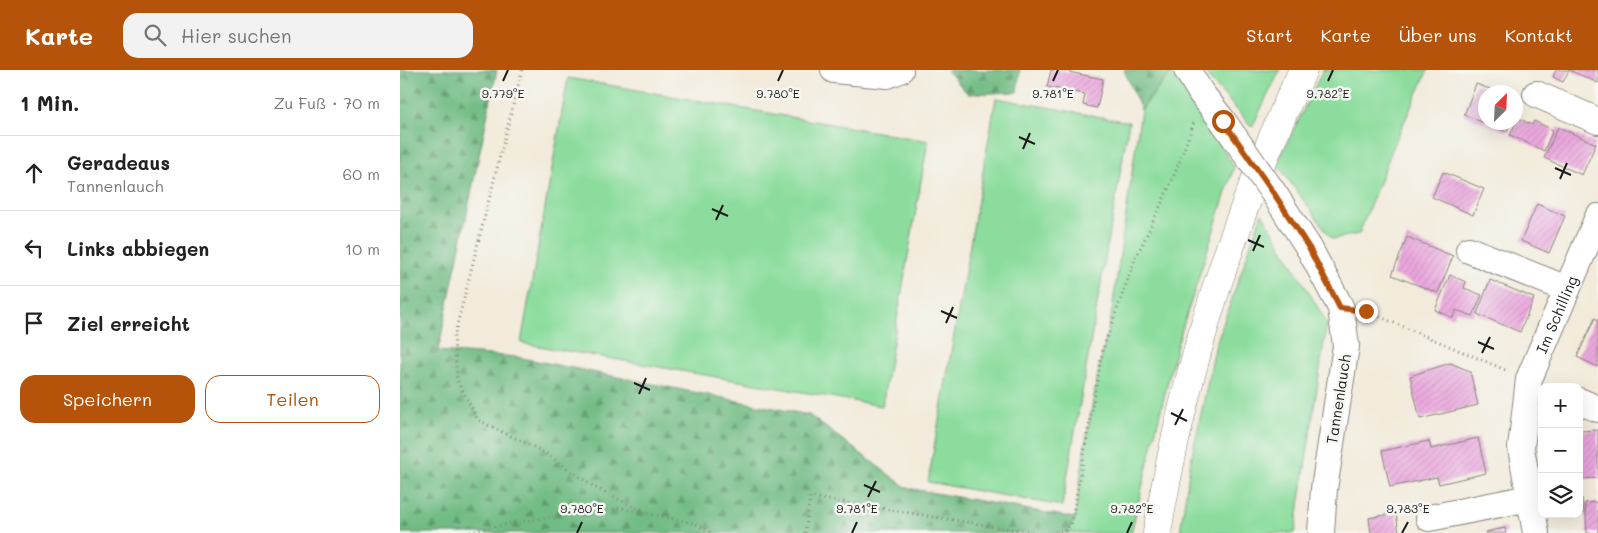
<!DOCTYPE html>
<html lang="de">
<head>
<meta charset="utf-8">
<style>
	body { margin:0; font-family:Mali,sans-serif; background:#f2f2f2; color:#222 }
	.controls { position:absolute; right:15px; bottom:15px; display:grid; overflow:hidden; border-radius:10px; box-shadow:0 5px 20px #0002 }
	.controls button { width:45px; height:45px; display:grid; place-items:center; padding:0; border:0; border-bottom:1px solid #e0e0e0; background:#fff; color:#222; font:25px sans-serif }
	.compass { position:absolute; left:1078px; top:15px; width:45px; height:45px; border-radius:50%; background:#fff; box-shadow:0 5px 20px #0002; rotate:24deg }
	.stop { position:absolute; width:15px; height:15px; margin:-11px; border:4px solid #b45309; border-radius:50%; background:#fff }
	.stop.end { background:#b45309; border-color:#fff; box-shadow:0 1px 5px #0008 }
	.list { margin:0; padding:0; list-style:none }
	h2 { display:flex; justify-content:space-between; align-items:center; height:65px; margin:0; padding:0 20px; font-size:21px }
	h2 small { font-size:16px; font-weight:400; color:#767676 }
	.list li { display:grid; grid-template-columns:32px 1fr auto; gap:15px; align-items:center; box-sizing:border-box; height:75px; padding:0 20px; border-top:1px solid #e0e0e0 }
	.list b { display:block; font-size:19px; white-space:nowrap }
	.list p { margin:0; font-size:16px; white-space:nowrap; color:#767676 }
	.list em { font-size:16px; font-style:normal; color:#767676 }
	.actions { display:flex; gap:10px; padding:15px 20px }
	.actions a { flex:1; padding:11px 0; border:1px solid #b45309; border-radius:15px; text-align:center; font-size:18px; color:#b45309 }
	.actions .main { background:#b45309; color:#fff }
	.icon { flex:none; width:28px; height:28px; fill:none; stroke:currentColor; stroke-width:2; stroke-linecap:round; stroke-linejoin:round }
	.map { position:relative; flex:none; width:1198px; height:463px; overflow:hidden }
	header { display:flex; align-items:center; gap:30px; box-sizing:border-box; height:70px; padding:0 25px; background:#b45309; color:#fff }
	header strong { font-size:24px }
	nav { display:flex; gap:28px; margin-inline-start:auto; font-size:18px }
	.search { width:350px; height:45px; background:#f2f2f2; display:flex; align-items:center; gap:12px; box-sizing:border-box; padding:0 18px; border-radius:15px; color:#767676; font-size:19px }
	main { display:flex }
	aside { flex:1; background:#fff }
	.map>svg:first-child { display:block }
	.grass { fill:#8cdd9d; stroke:#547c5c }
	.forest { fill:url(#forest-firs); stroke:#466c50 }
	.building { fill:url(#building-hatch) }
	.lines { fill:none; stroke-linecap:round; stroke-linejoin:round }
	.minor-casing { stroke:#87847c; stroke-width:28 }
	.major-casing { stroke:#87847c; stroke-width:29 }
	.path { stroke:#87847c; stroke-width:3; stroke-dasharray:1 4; stroke-linecap:butt }
	.minor { stroke:#fff; stroke-width:26 }
	.major { stroke:#fff; stroke-width:28 }
	.minor-bridge-casing { stroke:#87847c; stroke-width:28; stroke-linecap:butt }
	.minor-bridge { stroke:#fff; stroke-width:26 }
	.route { stroke:#b45309; stroke-width:6 }
	.ticks { fill:none; stroke:#1c1c1c; stroke-width:2 }
	.labels { text-anchor:middle; dominant-baseline:central; stroke-width:5; stroke-linejoin:round; paint-order:stroke }
	.street-label { font-size:15px; fill:#1c1c1c; stroke:#f6f6f2 }
	.ticks-label { font-size:12px; text-anchor:middle; fill:#1c1c1c; stroke:#f6f6f2; stroke-width:5; stroke-linejoin:round; paint-order:stroke }
</style>
</head>
<body>
<header>
<strong>Karte</strong>
<div class="search"><svg class="icon" aria-label="search" viewBox="0 0 24 24"><circle cx="10" cy="10" r="6"/><path d="M15 15l6 6"/></svg>Hier suchen</div>
<nav><a>Start</a><a>Karte</a><a>Über uns</a><a>Kontakt</a></nav>
</header>
<main>
<aside>
<h2>1 Min.<small>Zu Fuß · 70 m</small></h2>
<ul class="list">
<li><svg class="icon" aria-label="ahead" viewBox="0 0 24 24"><path d="M12 20V5M6 11l6-6 6 6"/></svg><div><b>Geradeaus</b><p>Tannenlauch</p></div><em>60 m</em></li>
<li><svg class="icon" aria-label="left" viewBox="0 0 24 24"><path d="M17 20v-9H6M10 6l-5 5 5 5"/></svg><div><b>Links abbiegen</b></div><em>10 m</em></li>
<li><svg class="icon" aria-label="arrive" viewBox="0 0 24 24"><path d="M6 21V4h12l-3 4 3 4H6"/></svg><div><b>Ziel erreicht</b></div></li>
</ul>
<div class="actions"><a class="main">Speichern</a><a>Teilen</a></div>
</aside>
<div class="map">
<svg width="1198" height="463" viewBox="0 0 1198 463">
	<defs>
		<pattern id="forest-firs" width="22" height="20" patternUnits="userSpaceOnUse" patternTransform="scale(1.25)"><rect width="22" height="20" fill="#71bc84"/><path d="M5 1l3.5 6h-7zM16 11l3.5 6h-7z" fill="#5c986b"/></pattern>
		<pattern id="building-hatch" width="6" height="6" patternUnits="userSpaceOnUse" patternTransform="scale(1.25)"><rect width="6" height="6" fill="#eba8de"/><path d="M-1 1l2-2M0 6l6-6M5 7l2-2" fill="none" stroke="#c990be"/></pattern>
	</defs>
	<rect width="100%" height="100%" fill="#f6f6f2"/>
	<filter id="ink" filterUnits="userSpaceOnUse"><feTurbulence type="fractalNoise" baseFrequency=".02" numOctaves="2"/><feDisplacementMap in="SourceGraphic" scale="10" xChannelSelector="R" yChannelSelector="G"/><feConvolveMatrix kernelMatrix="1 2 1 2 8 2 1 2 1" color-interpolation-filters="sRGB"/></filter>
	<filter id="wash" filterUnits="userSpaceOnUse"><feTurbulence type="fractalNoise" baseFrequency=".0096" numOctaves="4" result="noise"/><feDisplacementMap in="SourceGraphic" scale="20" xChannelSelector="R" yChannelSelector="G"/><feGaussianBlur stdDeviation="1.12" result="paint"/><feColorMatrix in="noise" values="0 0 0 0 0 0 0 0 0 0 0 0 0 0 0 0 0 1.4 0 .05"/><feComposite in="paint" operator="in"/></filter>
	<g filter="url(#wash)">
		<rect width="100%" height="100%" fill="#f2ebdb"/>
		<path class="grass" d="M773,0H776L834,97L776,278L731,463H667L675,448L685,375L700,293L711,248L741,40Z
			M802,0H880L852,57Z
			M923,0H1028L995,72L959,164L932,169L877,94Z
			M168,8L528,71L482,336L121,273Z
			M596,28L729,52L662,436L528,412Z
			M862,143L927,253L895,463H780L790,395L816,274Z"/>
		<path class="forest" d="M0,0H97L38,281L117,287L409,345L507,418L675,448L667,463H0Z
			M547,0H620L617,22L568,24Z
			M724,0H773L741,40Z"/>
		<g id="blocks">
			<path class="building" d="M651,0H659L703,9L697,38L683,35L685,24L647,17Z
				M1156,0H1198V13L1169,0L1163,12L1153,7Z
				M1076,14L1098,22H1086V52H1111L1107,62L1064,45Z
				M1118,48L1132,55L1134,51L1153,60L1144,81L1110,65Z
				M1158,57L1196,74L1182,105L1144,88Z
				M1043,102L1084,119L1073,145L1032,127Z
				M1137,134L1165,146L1149,183L1121,171Z
				M1007,167L1053,186L1038,223L992,205Z
				M1050,205L1066,212L1064,218L1082,225L1073,246L1056,240L1053,248L1035,240Z
				M1090,210L1134,228L1120,262L1077,244Z
				M1195,248L1198,250V297L1177,287Z
				M1050,293L1070,301L1078,335L1020,349L1010,306Z
				M1198,360V408L1179,409V361Z
				M1078,368L1086,403L1039,414L1037,407L990,417L982,381L1029,371L1031,379Z
				M1179,428H1182L1184,443H1179Z
				M1198,432V463H1187L1185,433Z
				M996,443L999,463H971L969,448Z
				M1105,458L1106,463H1086V462Z"/>
		</g>
	</g>
	<g filter="url(#ink)">
		<use href="#blocks" fill-opacity="0" stroke="#87847c" stroke-width="1"/>
		<g class="lines">
			<defs>
				<g id="minor">
					<path d="M434,0L487,5L500,0"/>
					<path d="M787,0L801,23L823,51"/>
					<path d="M1136,24L1198,51"/>
					<path d="M909,178L941,238L946,276L924,419L921,463"/>
					<path d="M1069,180L1167,219"/>
					<path d="M1179,331L1198,339"/>
					<path d="M1029,448L1130,428"/>
					<path id="s1" d="M1136,463L1121,378L1129,309L1198,147"/>
				</g>
				<path id="major" d="M757,463C784,300 832,149 903,0"/>
			</defs>
			<use href="#minor" class="minor-casing"/>
			<use href="#major" class="major-casing"/>
			<path class="path" d="M122,0L54,267L57,310L78,350L144,382L194,417L248,444
				M966,241L1108,301
				M65,463L124,451L221,438L293,453L313,463
				M405,463L410,427L635,463
				M655,463L663,462L671,455L703,279L734,192L771,113L794,53"/>
			<use href="#minor" class="minor"/>
			<use href="#major" class="major"/>
			<defs>
				<path id="minor-bridge" d="M823,51L875,125L909,178"/>
			</defs>
			<use href="#minor-bridge" class="minor-bridge-casing"/>
			<use href="#minor-bridge" class="minor-bridge"/>
		</g>
	</g>
	<g class="lines" filter="url(#ink)">
		<path class="route" d="M823,51L875,125L909,178L940,238L966,241"/>
	</g>
	<path class="ticks" d="M103,11L108,0M378,11L383,0M653,11L658,0M928,11L933,0M619,67L635,74M623,79L630,63M1155,98L1171,105M1160,109L1167,93M312,139L328,146M316,150L323,135M848,170L864,177M853,181L860,165M541,241L557,248M546,253L553,237M1078,272L1094,279M1082,283L1090,267M234,313L250,320M239,324L246,308M771,343L787,351M775,355L783,339M464,415L480,422M468,427L476,411M177,463L182,452M452,463L457,452M727,463L732,452M1002,463L1008,452"/>
	<g class="labels">
		<g class="street-label">
			<text stroke="none"><textPath href="#s1" startOffset="226">Im Schilling</textPath></text>
			<text transform="translate(938 329) rotate(-81)">Tannenlauch</text>
		</g>
	</g>
	<g class="ticks-label">
		<text x="103" y="28">9.779°E</text>
		<text x="378" y="28">9.780°E</text>
		<text x="653" y="28">9.781°E</text>
		<text x="928" y="28">9.782°E</text>
		<text x="182" y="443">9.780°E</text>
		<text x="457" y="443">9.781°E</text>
		<text x="732" y="443">9.782°E</text>
		<text x="1008" y="443">9.783°E</text>
	</g>
</svg>
<div class="controls">
<button>+</button>
<button>−</button>
<button><svg class="icon" aria-label="layers" viewBox="0 0 24 24"><path d="M12 4l9 5-9 5-9-5zM3 14l9 5 9-5"/></svg></button>
</div>
<svg class="compass" viewBox="-18 -18 36 36"><path d="M0-13l5 13h-10z" fill="#e53935"/><path d="M0 13l5-13h-10z" fill="#767676"/></svg>
<div class="stop" style="left:823px;top:51px"></div>
<div class="stop end" style="left:966px;top:241px"></div>
</div>
</main>
</body>
</html>
